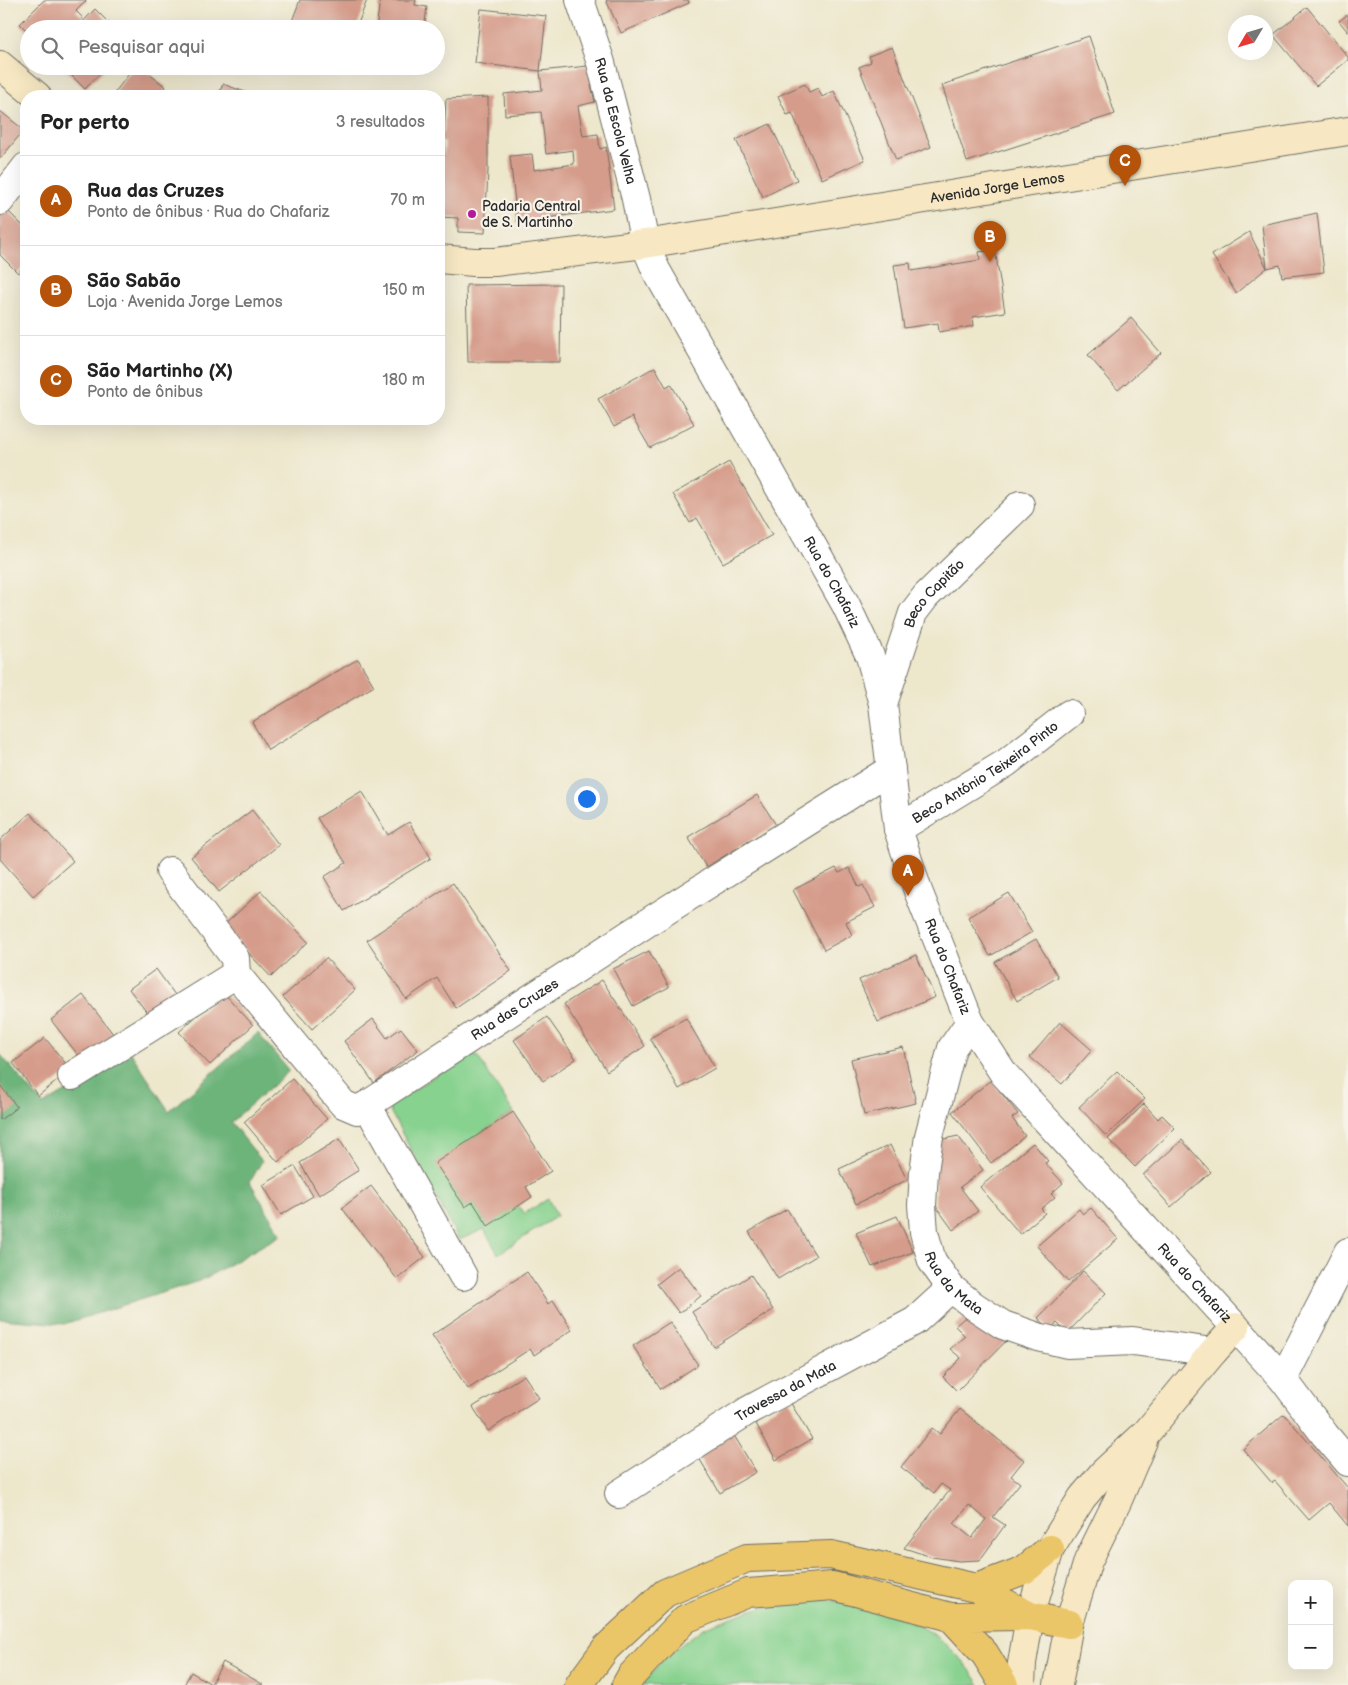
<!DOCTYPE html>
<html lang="pt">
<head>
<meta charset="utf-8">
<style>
	body { margin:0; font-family:"Balsamiq Sans",sans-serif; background:#f2f2f2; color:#222 }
	.controls { position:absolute; right:15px; bottom:15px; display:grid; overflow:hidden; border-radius:10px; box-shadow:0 5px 20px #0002 }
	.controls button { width:45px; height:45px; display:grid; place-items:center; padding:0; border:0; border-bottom:1px solid #e0e0e0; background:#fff; color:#222; font:25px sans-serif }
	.compass { position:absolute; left:1228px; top:15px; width:45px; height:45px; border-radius:50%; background:#fff; box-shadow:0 5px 20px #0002; rotate:232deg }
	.you { position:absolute; left:586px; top:798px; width:18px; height:18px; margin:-12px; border:4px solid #fff; border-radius:50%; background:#1a73e8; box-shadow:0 0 0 8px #1a73e833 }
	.badge { display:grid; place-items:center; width:32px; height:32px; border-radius:50%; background:#b45309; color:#fff; font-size:16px; font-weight:700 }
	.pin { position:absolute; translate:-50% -41px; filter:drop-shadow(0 1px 2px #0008) }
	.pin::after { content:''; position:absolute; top:26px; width:18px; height:15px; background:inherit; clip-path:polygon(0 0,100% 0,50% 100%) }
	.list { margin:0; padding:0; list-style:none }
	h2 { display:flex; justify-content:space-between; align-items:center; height:65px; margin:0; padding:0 20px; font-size:21px }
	h2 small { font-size:16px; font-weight:400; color:#767676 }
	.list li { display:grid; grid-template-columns:32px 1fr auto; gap:15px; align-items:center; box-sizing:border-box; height:90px; padding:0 20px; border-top:1px solid #e0e0e0 }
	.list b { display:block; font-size:19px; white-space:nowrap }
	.list p { margin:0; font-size:16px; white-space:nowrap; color:#767676 }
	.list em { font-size:16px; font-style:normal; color:#767676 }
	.icon { flex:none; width:28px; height:28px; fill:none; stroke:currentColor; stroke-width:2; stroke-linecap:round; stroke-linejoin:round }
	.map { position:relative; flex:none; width:1348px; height:1685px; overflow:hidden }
	.search { position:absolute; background:#fff; box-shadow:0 5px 20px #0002; left:20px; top:20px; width:425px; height:55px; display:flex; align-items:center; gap:12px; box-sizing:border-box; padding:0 18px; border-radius:28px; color:#767676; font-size:19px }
	.panel { position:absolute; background:#fff; box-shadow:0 5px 20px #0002; left:20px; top:90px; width:425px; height:335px; border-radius:20px }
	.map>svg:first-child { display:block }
	.green { fill:#87d28f; stroke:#597e5d }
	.forest { fill:#6db47a; stroke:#4c7052 }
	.building { fill:#d69c8b; fill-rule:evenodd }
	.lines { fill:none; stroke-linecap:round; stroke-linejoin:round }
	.street-casing { stroke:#6f6d63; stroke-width:30 }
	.secondary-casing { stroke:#6f6d63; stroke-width:30 }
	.highway-casing { stroke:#6f6d63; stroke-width:30 }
	.street { stroke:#fff; stroke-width:28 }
	.secondary { stroke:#f7e8c3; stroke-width:28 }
	.highway { stroke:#ebc669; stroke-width:28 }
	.poi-dot { fill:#b5179e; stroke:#f7f3e8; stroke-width:2 }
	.labels { text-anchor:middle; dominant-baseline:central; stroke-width:4.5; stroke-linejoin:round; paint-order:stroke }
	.street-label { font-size:14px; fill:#2b2b2b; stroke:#f7f3e8 }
	.poi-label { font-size:14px; fill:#2b2b2b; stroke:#f7f3e8; text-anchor:start }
</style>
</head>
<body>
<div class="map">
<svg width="1348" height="1685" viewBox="0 0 1348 1685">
	<rect width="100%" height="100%" fill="#f7f3e8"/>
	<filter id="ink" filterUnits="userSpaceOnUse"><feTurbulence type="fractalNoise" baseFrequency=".02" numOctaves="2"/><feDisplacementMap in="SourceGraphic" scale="10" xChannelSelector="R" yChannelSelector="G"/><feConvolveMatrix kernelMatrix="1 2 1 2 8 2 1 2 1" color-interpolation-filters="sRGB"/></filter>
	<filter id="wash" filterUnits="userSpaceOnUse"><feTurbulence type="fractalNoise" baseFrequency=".0096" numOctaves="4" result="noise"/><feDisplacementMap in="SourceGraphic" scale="20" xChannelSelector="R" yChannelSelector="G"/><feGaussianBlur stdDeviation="1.12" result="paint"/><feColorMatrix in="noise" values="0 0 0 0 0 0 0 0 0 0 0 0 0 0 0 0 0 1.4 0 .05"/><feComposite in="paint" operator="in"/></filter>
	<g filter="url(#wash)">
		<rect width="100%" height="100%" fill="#ede7cc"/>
		<path class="green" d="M469,1053L478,1057L513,1112L436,1163L465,1207L473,1202L488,1225L517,1206L525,1213L548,1199L557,1216L498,1254L484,1229L459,1240L388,1107Z
			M802,1597C876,1604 939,1618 980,1685H643L649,1676L665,1657L703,1628L751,1610L780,1604V1599Z"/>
		<path class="forest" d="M258,1033L289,1071L231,1122L262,1161L250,1182L281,1235L202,1280L64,1324L0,1319V1054L43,1105L131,1053L169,1111Z"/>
		<g id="blocks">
			<path class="building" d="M44,0H87L76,11L83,18L73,29H29V33L20,24Z
				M300,0H367L356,29H289Z
				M380,0H416L415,5L427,7L424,29H376Z
				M606,0H688L689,3L621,33Z
				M1307,7L1348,57V60L1316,86L1273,35Z
				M95,9L115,29H76Z
				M481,9L546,16L540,71L475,63Z
				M1348,14V32L1339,21Z
				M1089,36L1115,114L967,162L942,85Z
				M892,47L931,147L896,160L859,67L871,62L869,56Z
				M62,66H107L85,89Z
				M135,66H139L166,87L163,94L168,96H112Z
				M588,66L594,85H591L595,102L578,106L583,136L598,134L600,149L606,147L614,209L517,222L510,156L532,154L534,170L574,164L573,150L546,154L541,112L505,115L504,94L542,90L540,71Z
				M223,84L256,96H218Z
				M805,84L809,92L818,88L822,97L834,91L865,160L822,179L792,113L787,115L778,96Z
				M488,97V171L485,233L458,232V218L439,217V154H444L445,142H439V132H444L446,99Z
				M0,111L24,130L0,159Z
				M770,124L797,180L763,197L736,140Z
				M7,210L26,229V264L18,273L0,255V217Z
				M1317,213L1324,272L1282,277L1280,265L1267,268L1262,225Z
				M1249,232L1267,268L1236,293L1212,255Z
				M995,250L1005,312L973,317L974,326L939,332L938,323L904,328L894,265L910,263L911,271L980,260L979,252Z
				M561,284L560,362H468L466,285Z
				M1131,318L1161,353L1118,390L1088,355Z
				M655,367L666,387L671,384L694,424L650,448L632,417L614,427L598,399Z
				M729,462L772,535L723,563L697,518L690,523L673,494Z
				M358,659L374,686L268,750L252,722Z
				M362,791L388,835L409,822L431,858L344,911L324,877L346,863L317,818Z
				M757,795L776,825L706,867L688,837Z
				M252,810L279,845L219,892L191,857Z
				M30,813L73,861L33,896L0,859V840Z
				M836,868L839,873L849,868L859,887L863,885L875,907L846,922L852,935L824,950L793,890Z
				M453,883L511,971L456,1008L437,978L406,999L367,940Z
				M261,891L308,942L271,977L223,926Z
				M1009,893L1032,932L990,956L968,917Z
				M1036,939L1058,977L1017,1001L995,962Z
				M649,951L669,987L633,1006L613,969Z
				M916,955L935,997L878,1022L859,980Z
				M326,958L355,990L312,1029L283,997Z
				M156,969L178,999L152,1019L129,989Z
				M602,980L645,1046L607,1071L564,1004Z
				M223,992L253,1025L210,1065L179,1032Z
				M83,995L117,1039L85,1064L51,1020Z
				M547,1017L576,1059L543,1081L514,1040Z
				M686,1018L715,1068L679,1089L650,1038Z
				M373,1019L387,1038L401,1028L418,1050L374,1083L344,1041Z
				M1060,1022L1092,1050L1062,1084L1030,1057Z
				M45,1038L71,1070L38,1096L13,1063Z
				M903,1047L916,1103L864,1115L851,1059Z
				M1117,1071L1145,1099L1106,1136L1079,1107Z
				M292,1079L327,1119L278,1162L244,1122Z
				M991,1080L1018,1114L1012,1118L1025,1136L991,1163L952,1112Z
				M0,1085L17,1107L0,1120Z
				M1144,1104L1158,1119L1162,1115L1175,1128L1135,1167L1108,1139Z
				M513,1112L551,1171L526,1187L532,1197L488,1226L473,1202L465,1207L435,1163Z
				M958,1136L983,1170L960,1187L978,1211L953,1230L935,1205V1141Z
				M339,1139L359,1170L319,1195L300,1163Z
				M1182,1140L1211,1172L1171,1207L1143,1175Z
				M1033,1143L1048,1161L1045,1163L1063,1183L1051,1194L1055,1197L1041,1209L1045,1213L1020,1234L980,1187Z
				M890,1145L907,1180L856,1204L839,1169Z
				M295,1166L313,1196L281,1215L263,1185Z
				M371,1186L425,1257L397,1279L342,1208Z
				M1091,1208L1118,1239L1068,1282L1037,1246L1079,1209L1083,1214Z
				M787,1209L816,1256L778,1279L749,1232Z
				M897,1216L913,1252L872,1267L856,1233Z
				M679,1267L701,1296L679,1313L657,1284Z
				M1083,1271L1106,1293L1067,1333L1057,1323L1050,1329L1038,1318Z
				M527,1272L548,1304L553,1300L572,1330L534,1355L530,1349L468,1389L432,1335Z
				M751,1275L773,1310L714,1347L692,1312Z
				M971,1312L1008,1339L957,1391L943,1377L961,1358L950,1349L965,1336L955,1326Z
				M670,1322L698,1365L661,1389L633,1346Z
				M524,1375L539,1398L488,1431L473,1407Z
				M789,1400L812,1439L776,1460L754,1420Z
				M960,1409L1024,1460L1011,1476L1020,1483L993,1517L1005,1525L980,1560L959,1561L932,1557L904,1548L950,1490L941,1484L934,1493L901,1467L932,1428L940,1434ZM969,1505L986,1519L972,1538L954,1524Z
				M1284,1414L1348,1488V1526L1329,1503L1309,1520L1275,1481L1272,1483L1243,1449Z
				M732,1432L756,1472L720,1493L696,1453Z
				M223,1662L264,1685H184L191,1672L211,1684Z"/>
		</g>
	</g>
	<g filter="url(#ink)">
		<use href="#blocks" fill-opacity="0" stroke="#6f6d63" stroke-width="1"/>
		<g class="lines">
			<defs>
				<g id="street">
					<path id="s1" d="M580,0L601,63L636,199L645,244L656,270L846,605L870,656L883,704L898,829L918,891L970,1022L1004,1074L1283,1379L1325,1435L1348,1462"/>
					<path d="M0,201L26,167"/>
					<path id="s2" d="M883,704L913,613L926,596L1020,505"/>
					<path id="s3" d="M898,829L1006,763L1069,714"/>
					<path d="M170,871L235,958L236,974L343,1104L357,1110L367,1105L463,1276"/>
					<path id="s4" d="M970,1022L952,1048L929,1136L924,1172L922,1205L924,1232L932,1261L951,1288L974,1306L1003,1325L1038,1337L1067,1344L1133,1341L1213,1352"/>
					<path d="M72,1076L236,974"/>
					<path id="s5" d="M367,1105L656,917L891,769"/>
					<path d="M1283,1379L1348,1252"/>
					<path id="s6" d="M619,1494L749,1410L915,1321L951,1288"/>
				</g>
				<g id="secondary">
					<path d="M0,65L37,96"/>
					<path id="s7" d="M439,259L474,262H495L645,244L1348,131"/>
					<path d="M1021,1685L1022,1663L1030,1616L1050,1549L1082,1498L1103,1473L1147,1432L1213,1352L1236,1327"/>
					<path d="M1058,1685L1069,1624L1088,1561L1118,1500L1143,1441"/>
				</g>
				<path id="highway" d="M976,1588L1024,1570L1050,1549
					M951,1617L985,1654L1004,1685
					M579,1685L606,1648L665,1593L747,1558L831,1555L976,1588L1030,1616
					M626,1685L631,1676L685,1619L748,1593L833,1586L951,1617L1030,1616L1069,1624"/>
			</defs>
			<use href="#street" class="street-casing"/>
			<use href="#secondary" class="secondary-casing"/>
			<use href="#highway" class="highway-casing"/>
			<use href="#street" class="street"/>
			<use href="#secondary" class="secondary"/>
			<use href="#highway" class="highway"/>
		</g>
	</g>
	<circle class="poi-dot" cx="472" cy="214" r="5"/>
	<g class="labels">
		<g class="street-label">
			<text stroke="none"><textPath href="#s1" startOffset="126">Rua da Escola Velha</textPath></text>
			<text stroke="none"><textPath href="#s7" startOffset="564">Avenida Jorge Lemos</textPath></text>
			<text stroke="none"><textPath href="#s1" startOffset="639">Rua do Chafariz</textPath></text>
			<text stroke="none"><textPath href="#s2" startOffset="124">Beco Capitão</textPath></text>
			<text stroke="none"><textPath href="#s3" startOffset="104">Beco António Teixeira Pinto</textPath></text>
			<text stroke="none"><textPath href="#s1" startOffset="1044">Rua do Chafariz</textPath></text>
			<text stroke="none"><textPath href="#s5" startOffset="176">Rua das Cruzes</textPath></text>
			<text stroke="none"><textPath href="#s4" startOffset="280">Rua da Mata</textPath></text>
			<text stroke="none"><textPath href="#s1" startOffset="1449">Rua do Chafariz</textPath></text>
			<text stroke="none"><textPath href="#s6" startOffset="196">Travessa da Mata</textPath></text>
		</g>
		<g class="poi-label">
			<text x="482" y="206">Padaria Central<tspan x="482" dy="16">de S. Martinho</tspan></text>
		</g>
	</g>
</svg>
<div class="controls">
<button>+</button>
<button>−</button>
</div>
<svg class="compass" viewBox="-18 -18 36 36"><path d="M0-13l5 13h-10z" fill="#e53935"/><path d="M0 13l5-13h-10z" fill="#767676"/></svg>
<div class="you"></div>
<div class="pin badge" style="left:908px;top:896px">A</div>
<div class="pin badge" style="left:990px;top:262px">B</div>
<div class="pin badge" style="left:1125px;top:186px">C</div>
<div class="search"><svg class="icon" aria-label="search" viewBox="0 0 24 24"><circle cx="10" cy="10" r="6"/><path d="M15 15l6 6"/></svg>Pesquisar aqui</div>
<section class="panel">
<h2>Por perto<small>3 resultados</small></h2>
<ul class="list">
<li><span class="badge">A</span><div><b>Rua das Cruzes</b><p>Ponto de ônibus · Rua do Chafariz</p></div><em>70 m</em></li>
<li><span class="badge">B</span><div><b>São Sabão</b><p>Loja · Avenida Jorge Lemos</p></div><em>150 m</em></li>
<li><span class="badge">C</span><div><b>São Martinho (X)</b><p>Ponto de ônibus</p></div><em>180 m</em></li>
</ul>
</section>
</div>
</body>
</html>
